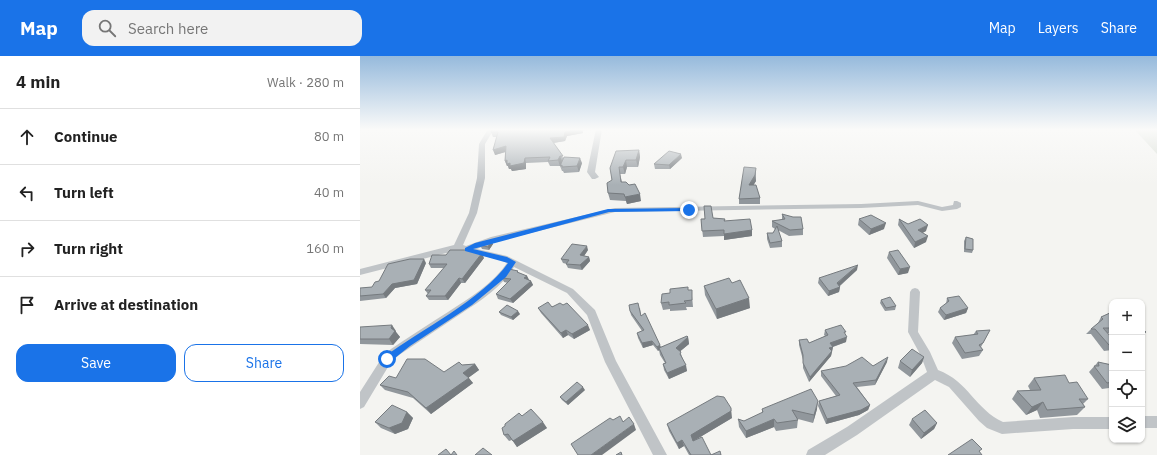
<!DOCTYPE html>
<html lang="en">
<head>
<meta charset="utf-8">
<style>
	body { margin:0; font-family:"IBM Plex Sans",sans-serif; background:#f2f2f2; color:#222 }
	.controls { position:absolute; right:12px; bottom:12px; display:grid; overflow:hidden; border-radius:8px; box-shadow:0 1px 3px #0004 }
	.controls button { width:36px; height:36px; display:grid; place-items:center; padding:0; border:0; border-bottom:1px solid #e0e0e0; background:#fff; color:#222; font:20px sans-serif }
	.stop { position:absolute; width:12px; height:12px; margin:-9px; border:3px solid #1a73e8; border-radius:50%; background:#fff }
	.stop.end { background:#1a73e8; border-color:#fff; box-shadow:0 1px 4px #0008 }
	.list { margin:0; padding:0; list-style:none }
	h2 { display:flex; justify-content:space-between; align-items:center; height:52px; margin:0; padding:0 16px; font-size:17px }
	h2 small { font-size:13px; font-weight:400; color:#767676 }
	.list li { display:grid; grid-template-columns:26px 1fr auto; gap:12px; align-items:center; box-sizing:border-box; height:56px; padding:0 16px; border-top:1px solid #e0e0e0 }
	.list b { display:block; font-size:15px; white-space:nowrap }
	.list em { font-size:13px; font-style:normal; color:#767676 }
	.actions { display:flex; gap:8px; padding:12px 16px }
	.actions a { flex:1; padding:9px 0; border:1px solid #1a73e8; border-radius:12px; text-align:center; font-size:14px; color:#1a73e8 }
	.actions .main { background:#1a73e8; color:#fff }
	.icon { flex:none; width:22px; height:22px; fill:none; stroke:currentColor; stroke-width:2; stroke-linecap:round; stroke-linejoin:round }
	.map { position:relative; flex:none; width:797px; height:399px; overflow:hidden }
	header { display:flex; align-items:center; gap:24px; box-sizing:border-box; height:56px; padding:0 20px; background:#1a73e8; color:#fff }
	header strong { font-size:19px }
	nav { display:flex; gap:22px; margin-inline-start:auto; font-size:14px }
	.search { width:280px; height:36px; background:#f2f2f2; display:flex; align-items:center; gap:10px; box-sizing:border-box; padding:0 14px; border-radius:12px; color:#767676; font-size:15px }
	main { display:flex }
	aside { flex:1; background:#fff }
	.map>svg:first-child { display:block }
	.green { fill:#d5dbd2 }
	.lines { fill:none; stroke-linecap:round; stroke-linejoin:round }
	.minor { fill:#c0c4c7; fill-rule:evenodd }
	.wall { fill:#91979c }
	.shaded-wall { fill:#767b7f }
	.building { fill:#a9b0b5; stroke:#767b7f }
	.route { fill:#1a73e8 }
</style>
</head>
<body>
<header>
<strong>Map</strong>
<div class="search"><svg class="icon" aria-label="search" viewBox="0 0 24 24"><circle cx="10" cy="10" r="6"/><path d="M15 15l6 6"/></svg>Search here</div>
<nav><a>Map</a><a>Layers</a><a>Share</a></nav>
</header>
<main>
<aside>
<h2>4 min<small>Walk · 280 m</small></h2>
<ul class="list">
<li><svg class="icon" aria-label="ahead" viewBox="0 0 24 24"><path d="M12 20V5M6 11l6-6 6 6"/></svg><div><b>Continue</b></div><em>80 m</em></li>
<li><svg class="icon" aria-label="left" viewBox="0 0 24 24"><path d="M17 20v-9H6M10 6l-5 5 5 5"/></svg><div><b>Turn left</b></div><em>40 m</em></li>
<li><svg class="icon" aria-label="right" viewBox="0 0 24 24"><path d="M7 20v-9h11M14 6l5 5-5 5"/></svg><div><b>Turn right</b></div><em>160 m</em></li>
<li><svg class="icon" aria-label="arrive" viewBox="0 0 24 24"><path d="M6 21V4h12l-3 4 3 4H6"/></svg><div><b>Arrive at destination</b></div></li>
</ul>
<div class="actions"><a class="main">Save</a><a>Share</a></div>
</aside>
<div class="map">
<svg width="797" height="399" viewBox="0 0 797 399">
	<rect width="100%" height="100%" fill="#f4f4f1"/>
	<path class="green" d="M774,73H797V98Z"/>
	<g class="lines">
		<path class="minor" d="M128,73H134L125,88V122L117,157L103,189L106,190L131,181L255,152L501,148L558,145L582,151L593,149L594,145H597L601,147V151L597,153L582,155L558,149L501,152L255,156L134,186L117,193L147,200L213,233L235,254L256,305L307,399H293L245,306L227,259L207,237L154,211C140,234 115,248 93,263C75,275 57,287 39,299L31,306L4,351L0,353V336L23,300L31,293C50,280 69,268 88,256C109,242 133,228 147,207L141,204L98,194L0,219V213L94,189L109,157L117,122L119,88Z
			M236,73H242L235,116L239,121L235,123H232L227,116Z
			M555,232L558,233L560,236L558,276L570,296L578,314C608,325 616,354 643,366L713,361H752V373H713L642,378L627,372L619,365L589,331L575,324L497,379L465,399H446L448,394L487,371L567,316L561,300L548,276L550,236L552,233Z
			M782,360H797V372H782Z"/>
	</g>
	<path class="wall" d="M132,73H230L223,75V77L207,80L205,85L194,87L203,102L222,107L219,116L204,117L203,115H202L200,110L202,105L200,110H190L188,106L166,107V113L152,115L151,113H149L148,110H147L145,105L146,96L135,99L136,81H133L131,76Z
		M279,94L280,101L278,111H267L265,118H260L262,126L281,145L267,148L266,145L250,144L248,137L252,124L250,112Z
		M322,102L310,113H295L294,108Z
		M396,112V125L393,129L400,142V148H379V143Z
		M422,158L443,173V179L429,180L418,174L422,185V191L410,192L407,183V177H413L415,173L412,171V165L422,164Z
		M353,162L365,163V165L392,174V180L364,184V180L343,181L341,163Z
		M499,163L524,173L509,179L498,169Z
		M539,163L548,168L566,175L562,177L566,186L554,192L538,169Z
		M606,181L613,194L612,197L604,196V185Z
		M131,185L133,188L129,194L122,193L120,189Z
		M228,194L224,200L229,201L230,205L222,214L208,212L206,208H207L203,207L201,203Z
		M529,196L548,217L538,219L527,202Z
		M124,202L105,227H101L88,244H69L66,240L68,238L65,234L84,212H71L69,208Z
		M66,207L57,228L35,232L26,242L0,245V233L12,231L19,225Z
		M497,214L480,230L479,236L468,240L458,227L459,222Z
		M159,217L167,220L169,224L171,225L173,229L153,247L138,243L136,238L148,227L144,226L142,222Z
		M372,227L390,252L357,263L345,239L344,230Z
		M328,234L332,240L333,251H326L327,254L310,255V253L303,254L301,247Z
		M587,242L608,252L606,257L584,264L578,256L580,252L586,248Z
		M521,244L536,250L535,254L525,255L520,247Z
		M203,249L230,274L214,283L208,279L203,282L181,257L178,252Z
		M280,252L281,260L300,289L301,291L328,281L329,288L320,295L327,315L309,323L304,314L303,308L305,307L300,299L299,294L298,295L293,289L283,292L278,282L277,277L282,275L271,259L270,255Z
		M139,256L160,258L153,264L141,259Z
		M752,256V277H747L752,282V294L744,295L731,278H726L731,273L738,267L741,261Z
		M0,271L36,275V276L40,281L33,289L0,288Z
		M465,274L485,279L486,286L473,291L471,300L449,326L443,312V304L439,289V284L449,287L465,280L464,279Z
		M630,274L621,291L623,294L619,300L602,303L592,287L595,281L613,279L616,275Z
		M564,301L562,307L550,321L538,312L540,305Z
		M527,306L515,329L497,331L510,349L508,354L499,359L466,368L458,350L459,345L476,340L461,320V315L513,310Z
		M738,306L752,309V334L749,332L742,333L729,316Z
		M115,308L119,314L108,322L113,327L71,358L53,342L25,334L20,329L36,322L84,316L102,309Z
		M674,322L709,327L728,343L723,348L725,351L717,359L680,362L677,354L666,359L652,343L657,335L670,334L668,330Z
		M225,334L208,349L202,344L200,341Z
		M402,353H457L453,367L438,363L437,372L416,375L414,371L386,382L379,371L378,363L384,365L402,357Z
		M47,356L53,362L48,373L35,378L21,372L15,366Z
		M162,360L187,372L157,391L152,384L149,385L144,379Z
		M372,362L333,385L351,399H361H329L324,390L319,393L309,375L307,368Z
		M552,363L577,367L574,373L561,383L549,369Z"/>
	<path class="shaded-wall" d="M217,73H222L223,77L207,80L205,85L192,87L190,82L205,76Z
		M146,90L148,95L135,99L133,94Z
		M279,94L280,101L278,111L276,104Z
		M321,98L322,102L310,113L309,109Z
		M200,100L202,105L200,110L198,104Z
		M165,102L166,107V113L152,115L151,113H149L148,110H147L145,105Z
		M220,102L222,107L219,116L217,110Z
		M266,104L267,111L265,118L263,111Z
		M395,119L396,125L390,135L389,129Z
		M280,138L281,145L267,148L265,141Z
		M526,167L524,173L509,179L511,173Z
		M568,169L566,175L557,180L558,174Z
		M392,174V180L364,184V178Z
		M568,180L566,186L554,192L555,186Z
		M131,185L133,188L129,194L128,191Z
		M227,190L228,194L222,203L220,199Z
		M122,197L124,202L105,227L102,223Z
		M229,201L230,205L222,214L220,209Z
		M64,203L66,207L57,228L35,232L26,242L23,238L32,228Z
		M498,209L497,214L477,232L480,231L479,236L468,240L469,235Z
		M550,211L548,217L538,219L540,213Z
		M167,220L169,224L164,222Z
		M99,222L101,227L88,244L85,240Z
		M171,225L173,229L153,247L150,243Z
		M389,242L390,252L357,263L356,253Z
		M608,252L606,257L584,264L586,259Z
		M158,255L160,258L153,264L151,261Z
		M32,269L36,275V276L40,281L33,289L29,283L31,272Z
		M228,269L230,274L214,283L212,278Z
		M206,274L208,279L203,282L201,277Z
		M328,281L329,288L317,298L316,292Z
		M487,281L486,286L469,292L470,287Z
		M292,285L293,289L283,292L282,287Z
		M300,289L301,293L299,292V294L298,295L297,291Z
		M473,291L471,300L449,326L450,321L469,292Z
		M528,301L527,306L515,329L516,324Z
		M564,301L562,307L550,321L552,314Z
		M115,308L119,314L108,322L103,317Z
		M326,309L327,315L309,323L307,317Z
		M109,322L113,327L71,358L66,352Z
		M223,331L225,334L208,349L206,346Z
		M458,345L457,353L453,367L454,359Z
		M683,346L677,354L666,359L672,351Z
		M510,349L508,354L499,359L466,368L467,363Z
		M371,352L372,362L332,386L331,379Z
		M47,356L53,362L48,373L35,378L29,372Z
		M414,363V371L386,382V375Z
		M183,366L187,372L157,391L153,385Z
		M577,367L574,373L561,383L564,377Z
		M274,368L276,374L242,399H231Z
		M322,384L324,390L319,393L317,387Z"/>
	<path class="building" d="M132,73H217L205,76L204,81L190,82L203,100H200L198,104L188,105L190,101L165,102L164,107L150,110V107L147,108V104L145,105L146,90L133,94L138,76H131Z
		M279,94L276,104H266L263,111H259L261,126H266L269,129L275,128L280,138L265,141L264,138L248,137L247,127L252,124L250,112L256,95Z
		M309,95L321,98L309,109L294,108Z
		M204,101L220,102L217,110L202,111V109L200,110Z
		M384,111L396,112L395,119L389,129H396L400,142L379,143Z
		M344,150H351L353,162L365,163L364,165L390,163L392,174L364,178V174L342,175L341,163H345Z
		M422,158L433,161H441L443,173L430,174L412,165L425,163Z
		M511,159L526,167L511,173L499,163Z
		M539,163L548,168L560,163L568,169L558,174L568,180L555,186Z
		M417,170L422,185L410,187L407,177H413Z
		M606,181L613,183V194L605,193Z
		M131,185L128,191L120,189Z
		M212,188L227,190L220,199L229,201L220,209L206,208L209,204L201,203Z
		M90,194H108L122,197L102,223L99,222L85,240H66L71,234H65L87,208H69L72,199H86Z
		M538,194L550,211L540,213L529,196Z
		M50,203H64L54,224L32,228L23,238L0,240V232L12,231L15,226L19,225L28,208Z
		M498,209L477,227L480,231L469,235L459,222Z
		M149,213L158,215L157,216L167,220L164,222L171,225L150,243L136,238L151,223L142,222Z
		M369,222L372,227L380,224L389,242L356,253L344,230Z
		M328,231V234H332V244L324,245L326,247L309,249V246L301,247L302,238L310,237V233Z
		M599,240L608,252L586,259L580,252L589,245L587,242Z
		M530,241L536,250L526,252L521,244Z
		M188,246L192,251L200,247L203,249L207,247L228,269L212,278L206,274L201,277L178,252Z
		M278,247L281,260L285,257L300,289L297,291L292,285L282,287L277,277L284,274L270,255L269,249Z
		M147,249L158,255L151,261L139,256Z
		M752,256V272H743L752,282V289H749L735,273H731L743,263L741,261Z
		M32,269L31,272L35,275L29,283H0V271Z
		M481,269L486,276H484L487,281L470,287L473,291L469,292L472,295L450,321L443,307V299L439,284L447,283L449,287L468,279L465,274Z
		M782,273L786,276L782,278Z
		M630,274L623,287L619,289L623,294L605,297L595,281L618,278L616,275Z
		M327,280L328,281L316,292L321,296L320,298L326,309L307,317L303,308L306,307L299,292Z
		M552,293L564,301L552,314L540,305Z
		M502,301L513,310L528,301L516,324L493,327L510,349L501,354L467,363L459,345L480,339L461,315L486,310Z
		M47,303H65L84,316L99,306L102,309L115,308L103,317L109,322L66,352L48,336L20,329L29,320L36,322Z
		M738,306L752,309V326L747,327L734,310H739Z
		M705,319L709,327L717,326L728,343H719L725,351L687,354L683,346L672,351L657,335L681,334L674,322Z
		M217,326L223,331L206,346L200,341Z
		M451,333L458,345L454,359L432,354L438,364L417,367L414,363L386,375L378,363L384,365L403,356L402,353Z
		M357,340L364,341L371,352V355L331,379L333,385L342,381L351,399L360,395L361,399H331L322,384L317,387L307,368Z
		M32,349L47,356L42,367L29,372L15,366Z
		M171,353L183,366L153,385L148,378L144,379L142,372L145,370V368L159,357L162,360Z
		M565,354L577,367L564,377L552,363Z
		M260,360L263,366L269,361L274,368L231,399H218L211,388L250,362L253,364Z
		M612,383L622,393L619,395L622,399H588Z
		M123,392L132,399H115Z
		M86,393L91,399L94,395L97,399H78Z
		M261,396L262,399H256Z"/>
	<linearGradient id="sky" x2="0" y2="1"><stop stop-color="#96badc"/><stop offset="0.57" stop-color="#fafaf9"/><stop offset="1" stop-color="#fafaf9" stop-opacity="0"/></linearGradient>
	<rect width="797" height="129" fill="url(#sky)"/>
	<path class="route" d="M329,152L331,155L249,156L113,193L147,201L156,206L146,221L112,249L50,290L30,306H24V301C60,274 123,243 148,207L105,195V192L115,187L248,153Z"/>
</svg>
<div class="controls">
<button>+</button>
<button>−</button>
<button><svg class="icon" aria-label="locate" viewBox="0 0 24 24"><circle cx="12" cy="12" r="6"/><path d="M12 2v4M12 18v4M2 12h4M18 12h4"/></svg></button>
<button><svg class="icon" aria-label="layers" viewBox="0 0 24 24"><path d="M12 4l9 5-9 5-9-5zM3 14l9 5 9-5"/></svg></button>
</div>
<div class="stop" style="left:27px;top:303px"></div>
<div class="stop end" style="left:329px;top:154px"></div>
</div>
</main>
</body>
</html>
